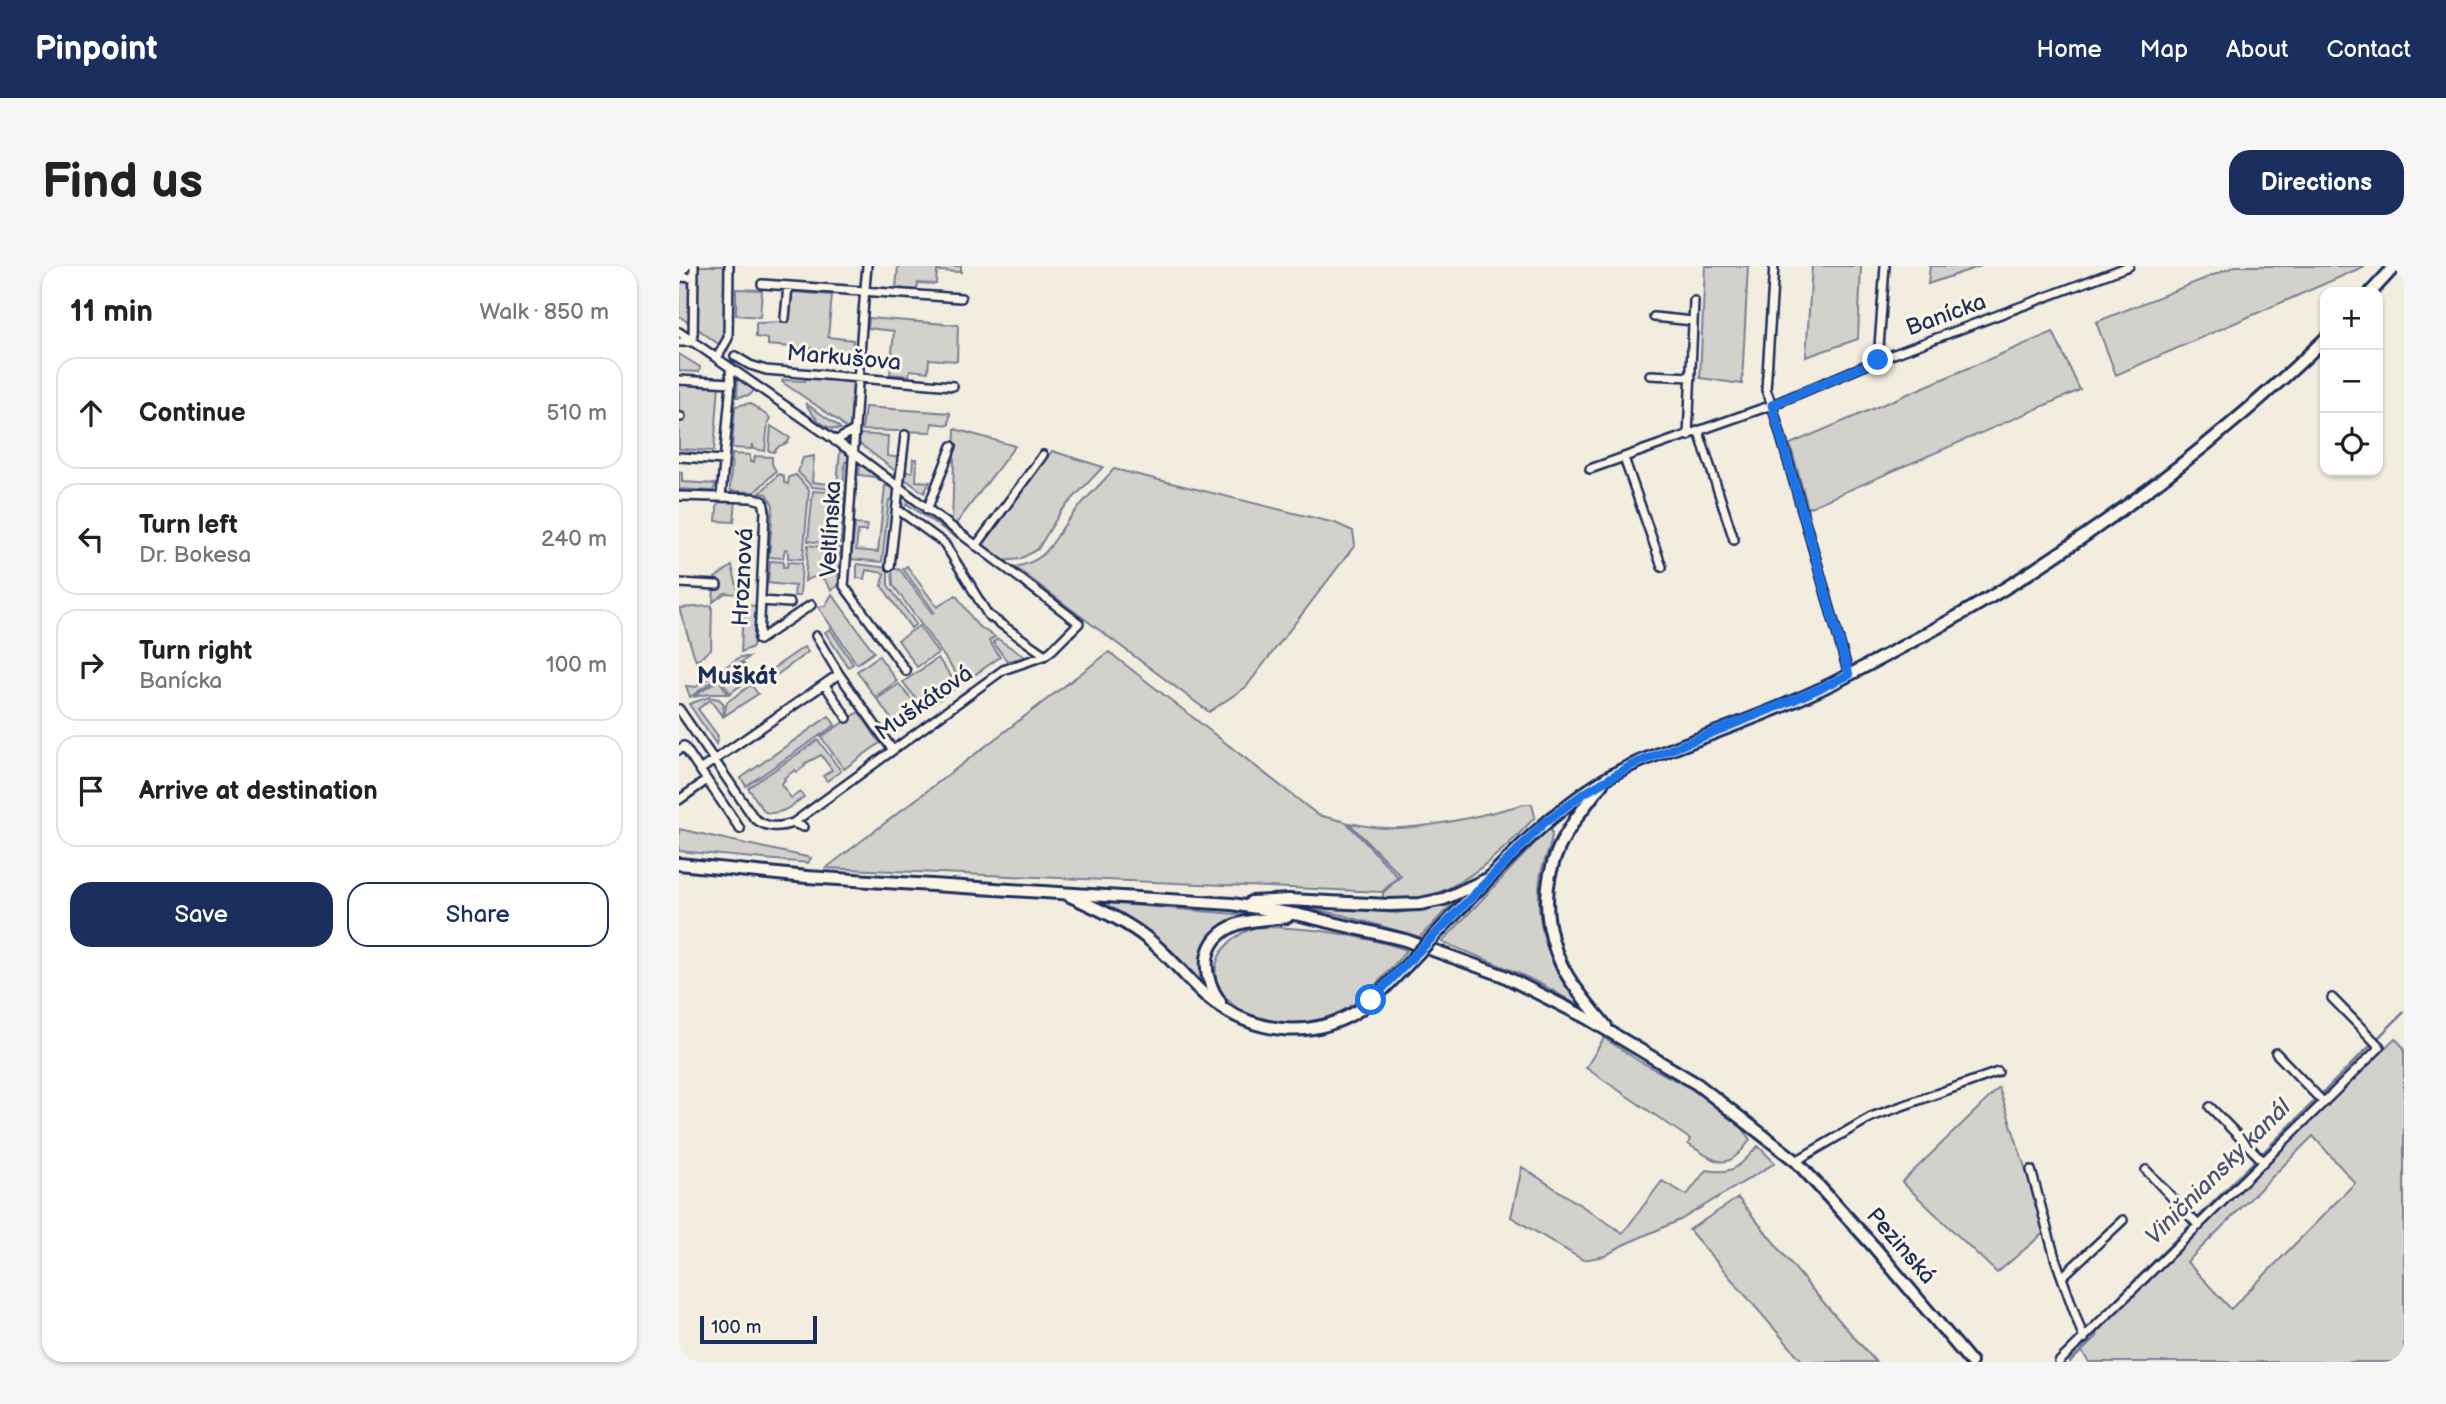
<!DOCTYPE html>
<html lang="en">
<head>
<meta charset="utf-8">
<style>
	body { margin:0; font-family:"Balsamiq Sans",sans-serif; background:#f6f6f6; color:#222 }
	.controls { position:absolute; right:21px; top:21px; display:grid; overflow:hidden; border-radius:14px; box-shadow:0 2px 5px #0004 }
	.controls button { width:63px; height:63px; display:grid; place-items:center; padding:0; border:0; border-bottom:2px solid #e0e0e0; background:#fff; color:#222; font:35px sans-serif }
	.scale { position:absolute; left:21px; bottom:18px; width:117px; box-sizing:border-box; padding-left:7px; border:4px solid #1b2f5e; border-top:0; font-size:19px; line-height:24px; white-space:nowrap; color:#1b2f5e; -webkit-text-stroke:5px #fcf5e5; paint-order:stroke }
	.stop { position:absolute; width:21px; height:21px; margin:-16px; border:5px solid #1a73e8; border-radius:50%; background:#fff }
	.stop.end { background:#1a73e8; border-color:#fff; box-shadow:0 2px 7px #0008 }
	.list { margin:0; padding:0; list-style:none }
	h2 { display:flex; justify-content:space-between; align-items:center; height:91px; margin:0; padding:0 28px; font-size:30px }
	h2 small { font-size:23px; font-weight:400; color:#767676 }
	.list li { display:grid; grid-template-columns:46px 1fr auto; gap:21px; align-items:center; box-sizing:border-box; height:112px; margin:0 14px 14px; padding:0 14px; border:2px solid #e0e0e0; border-radius:21px }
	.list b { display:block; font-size:26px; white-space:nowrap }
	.list p { margin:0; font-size:23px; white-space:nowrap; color:#767676 }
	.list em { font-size:23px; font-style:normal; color:#767676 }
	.actions { display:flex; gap:14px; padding:21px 28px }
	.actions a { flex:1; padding:16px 0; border:2px solid #1b2f5e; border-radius:21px; text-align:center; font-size:24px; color:#1b2f5e }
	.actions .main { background:#1b2f5e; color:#fff }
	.icon { flex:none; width:38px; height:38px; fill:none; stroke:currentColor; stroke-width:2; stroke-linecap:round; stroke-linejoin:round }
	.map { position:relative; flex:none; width:1725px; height:1096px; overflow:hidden; border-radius:21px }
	header { display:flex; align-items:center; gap:42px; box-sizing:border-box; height:98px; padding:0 35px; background:#1b2f5e; color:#fff }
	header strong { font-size:33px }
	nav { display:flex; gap:38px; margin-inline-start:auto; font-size:24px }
	.intro { display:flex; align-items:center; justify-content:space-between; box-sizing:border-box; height:168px; padding:0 42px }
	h1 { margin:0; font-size:49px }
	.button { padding:18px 32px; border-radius:21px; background:#1b2f5e; color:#fff; font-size:24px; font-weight:700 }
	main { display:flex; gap:42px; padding:0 42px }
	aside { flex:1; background:#fff; border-radius:21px; box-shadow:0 2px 5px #0004 }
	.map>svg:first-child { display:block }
	.green { fill:#d3d1cc; stroke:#778095; stroke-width:2; fill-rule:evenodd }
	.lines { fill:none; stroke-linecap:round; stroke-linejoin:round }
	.stream { stroke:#707a91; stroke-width:2.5 }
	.minor-casing { stroke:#1b2f5e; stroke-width:12 }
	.secondary-casing { stroke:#1b2f5e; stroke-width:16 }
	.minor { stroke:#fcf5e5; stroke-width:7 }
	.secondary { stroke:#fcf5e5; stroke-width:10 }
	.secondary-bridge-casing { stroke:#1b2f5e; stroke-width:16; stroke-linecap:butt }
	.secondary-bridge { stroke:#fcf5e5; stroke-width:10 }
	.route { stroke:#1a73e8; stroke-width:9 }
	.labels { text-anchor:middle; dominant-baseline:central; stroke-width:6; stroke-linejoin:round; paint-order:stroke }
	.street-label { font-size:23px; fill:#1b2f5e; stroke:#fcf5e5 }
	.neighbourhood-label { font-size:24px; font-weight:bold; fill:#1b2f5e; stroke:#fcf5e5 }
	.water-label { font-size:24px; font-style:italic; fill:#465478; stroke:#fcf5e5 }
</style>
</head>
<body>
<header>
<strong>Pinpoint</strong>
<nav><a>Home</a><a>Map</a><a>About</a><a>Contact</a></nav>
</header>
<div class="intro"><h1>Find us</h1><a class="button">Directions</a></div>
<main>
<aside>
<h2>11 min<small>Walk · 850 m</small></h2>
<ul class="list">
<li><svg class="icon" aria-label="ahead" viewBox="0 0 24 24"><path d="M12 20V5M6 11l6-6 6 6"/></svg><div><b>Continue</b></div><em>510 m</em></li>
<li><svg class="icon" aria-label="left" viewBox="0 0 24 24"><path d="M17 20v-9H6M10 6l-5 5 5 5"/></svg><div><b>Turn left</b><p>Dr. Bokesa</p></div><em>240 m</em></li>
<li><svg class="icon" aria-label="right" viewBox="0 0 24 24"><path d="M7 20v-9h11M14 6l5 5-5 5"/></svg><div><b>Turn right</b><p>Banícka</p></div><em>100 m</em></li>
<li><svg class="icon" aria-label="arrive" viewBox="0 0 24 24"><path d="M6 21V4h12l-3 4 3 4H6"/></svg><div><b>Arrive at destination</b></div></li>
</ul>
<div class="actions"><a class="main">Save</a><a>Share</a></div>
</aside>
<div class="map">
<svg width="1725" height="1096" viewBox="0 0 1725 1096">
	<rect width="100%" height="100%" fill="#f3ede0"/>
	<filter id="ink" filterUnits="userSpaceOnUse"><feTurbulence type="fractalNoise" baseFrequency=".0143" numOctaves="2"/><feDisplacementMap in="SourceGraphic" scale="14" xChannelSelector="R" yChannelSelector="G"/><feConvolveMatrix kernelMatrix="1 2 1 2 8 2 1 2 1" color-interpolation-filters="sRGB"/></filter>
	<g filter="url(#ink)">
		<path class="green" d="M0,0H12L13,59L0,50Z
			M17,0H48L47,70L42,80L19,63Z
			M219,0H282V6L258,5L257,18L239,17L238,24L217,22Z
			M1026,0H1069L1063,118L1021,112Z
			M1133,0H1182L1179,73L1127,91Z
			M1251,0H1302L1249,18Z
			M1557,0H1686L1437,109L1417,56Z
			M57,23L83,24L81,51L57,49Z
			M112,26L153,29L149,71L174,74L173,86L89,79V73L77,71V57L110,56Z
			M190,52L279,59L278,95L250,93L249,106L231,104L230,110L211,108L215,65L189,62Z
			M1374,66L1401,124L1129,242L1111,178Z
			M0,88L21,101L20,106L0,105Z
			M127,111L174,115L172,160L167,163L160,155L103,116L104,114L126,115Z
			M59,113L75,124L71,129L58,131Z
			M0,116L40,119L35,185L0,183V154H4V149H0Z
			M71,137L91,152L89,157L86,185L74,183L73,178L72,183L53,182L56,140Z
			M126,137L158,159L162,163C145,165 134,150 126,137Z
			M186,141L271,147L270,159L253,157L252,166L183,164Z
			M92,160L111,172L108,177L100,180L95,186L90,185Z
			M276,163L336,180L276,259L273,257Z
			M180,168L209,170L208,190L222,192L219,207L180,177Z
			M161,184L170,190L169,196H166L164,224L133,221L119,206L124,192L135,190L133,216L158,219Z
			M373,185L424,201L382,245L359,283L341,293L323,295L304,279Z
			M53,188L71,189V196H75L76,190L93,191V198L97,205L76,226L53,225L51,223Z
			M234,193H238L237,215L251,216L245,227L226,213L227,206H233Z
			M181,198L211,221L216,222L215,234H210L203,296L172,293L176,258L188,259L187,265H179L177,284L199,286L206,220H209L196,211L180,209Z
			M435,203L656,257L674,265L676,279L567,421L530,446L336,301C373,294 372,273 394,248C407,232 422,218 435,203Z
			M0,206L3,207V216L37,218L34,225L0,223Z
			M100,208L105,210V217L109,218L110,211L117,209L130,224L124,293L109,292V284L106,283L104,292L90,291L94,239L88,228L81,227Z
			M134,225L166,227L162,277H148L149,267L145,266L143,277L129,275Z
			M222,226L277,270L276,271L228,238L223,245L220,243Z
			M39,233H57L55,256L37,255Z
			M129,279L143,281V289H147L148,281L161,282L159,320L152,324L145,313C138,311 132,310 126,315Z
			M91,295L105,296L104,301H108L109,296L123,297L121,330H115L116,320L89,317Z
			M178,298L209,302V319L237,358L232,362L203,320L205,307L187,304L185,313L178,312Z
			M53,300L60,328L46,327L34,336L36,312Z
			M228,300L258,341L277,329L298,359L316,371L310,375L321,391L284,417L214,319L213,302L221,304L253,347L255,346L224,303Z
			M153,328L195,386L178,398L139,341L146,340Z
			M64,339L77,340L74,381L62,386Z
			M33,340L32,383L17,395L0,342Z
			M240,360L259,387L238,401L219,374Z
			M151,363L174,398L169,401L146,366Z
			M319,373L346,391L328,395L314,376Z
			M125,381L129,386L91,414L86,408Z
			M430,386L639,549L667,556L719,611L703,626L147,602Z
			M200,390L218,415L196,431L178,405Z
			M61,391H70L11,431L7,420L17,421Z
			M259,392L279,420L246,444L224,416Z
			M64,397L74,411L51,427L42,413Z
			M40,414L49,428H30L14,431Z
			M220,418L243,447L220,464L198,433Z
			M72,419L79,428L45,450L48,436Z
			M30,431L40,433L45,438L43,450L31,434L19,443L39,470L37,478L10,438Z
			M180,446L201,477L165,503L142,471Z
			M150,450L156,459L67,520L62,512Z
			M139,474L162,505L148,515L144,510L153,504L142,489L125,498L126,500L118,506L116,504L105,512L106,514L102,518L112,532L121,526L125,531C112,540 103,550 86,546L69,522Z
			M846,538H853L856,551C831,579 789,618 752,629C738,634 719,634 704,634V627L722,610L670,557C683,559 696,562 708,562C746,564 809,548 846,538Z
			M872,560C876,576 865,591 862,607C853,656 872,708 905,744C862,714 812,695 763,676Z
			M0,563L132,592L129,597L0,585Z
			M776,635L741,671L663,649L608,638L717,647L748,643Z
			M417,636L580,650C569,651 557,651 547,657C526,668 518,693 522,715C491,682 461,651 417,636Z
			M577,661C628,661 679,668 728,684C706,709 683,738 651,751C623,761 577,759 553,738C520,708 541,673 577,661Z
			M925,772L960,795L1011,822L1060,856L1071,874C1047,908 1038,896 1009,878L1011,873L907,802Z
			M1716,772L1725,782V1096H1410L1401,1083ZM1634,870L1676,917L1552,1043L1508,996Z
			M1320,822L1367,965L1318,1007L1223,916Z
			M1079,880L1096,897L1001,954L944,979L926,990L904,994L832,951L843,901L944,967L983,915L1008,929L1027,904C1055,909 1061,900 1079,880Z
			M1059,932L1131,1021L1197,1096H1124L1010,964Z"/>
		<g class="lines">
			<path class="stream" d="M1391,1096L1418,1070L1416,1054L1725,746"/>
			<defs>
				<path id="minor" d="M188,0C178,107 174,213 165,320L227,405
					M1095,0L1087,124L1093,139L1170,409
					M0,11L15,12
					M83,18L282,32
					M975,51L1014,55
					M106,52L109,20
					M0,66L176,188L400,357L373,384L365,390L324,404L114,557
					M0,76H14L15,0
					M56,90L71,99L87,104L274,120
					M38,92L49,72L50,0
					M1199,94L1206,0
					M971,109L1012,111
					M0,114L52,117
					M0,151H2
					M1020,166L1055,274
					M1009,170L1015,35
					M156,175L174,165
					M0,191L45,194
					M945,192L983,301
					M911,203L1093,139L1199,94L1450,0
					M0,230L73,232L84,235L86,245L80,374
					M42,231L52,117L51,102
					M218,243L265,277L292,320
					M248,244L273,180
					M297,280L364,189
					M211,300L226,169
					M0,317L38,319
					M292,321L309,349L366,389
					M82,335L111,337
					M137,370L160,408L213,483
					M80,374L132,339
					M146,419L168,452
					M0,443L75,552C87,562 99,562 114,557L124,561
					M0,484L5,480L21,504L160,408
					M21,504L61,563
					M0,534L28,514
					M1597,787L1645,837
					M1531,841L1585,896
					M1117,895L1192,851L1319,806
					M1352,904L1376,992L1405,1073
					M1467,904L1520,960
					M1383,1011L1444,954
					M1380,1096L1701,781L1653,732"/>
				<path id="secondary" d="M1692,26L1716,0
					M923,518C888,563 860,598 870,659C873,676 879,694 888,709C899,727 914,744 927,760
					M0,598L128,611L553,638L621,649L726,674L823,709L906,751L1018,818L1117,895L1196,982L1292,1096
					M389,629C416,642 444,653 469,673C490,689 506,711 526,729C570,767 630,776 680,744C698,732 712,715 727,700
					M572,636L610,634L710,639L741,638L765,633L806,614
					M773,651C821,601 867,549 926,513C954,496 984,487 1014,475C1066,455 1121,435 1170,409C1225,380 1280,351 1333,318C1445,247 1551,165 1646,73
					M541,736C521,707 521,672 559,658C574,653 592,653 608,651"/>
			</defs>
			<use href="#minor" class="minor-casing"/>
			<use href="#secondary" class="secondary-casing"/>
			<use href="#minor" class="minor"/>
			<use href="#secondary" class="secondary"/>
			<defs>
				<path id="secondary-bridge" d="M727,700L773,651"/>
			</defs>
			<use href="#secondary-bridge" class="secondary-bridge-casing"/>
			<use href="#secondary-bridge" class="secondary-bridge"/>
		</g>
	</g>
	<g class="lines" filter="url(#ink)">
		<path class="route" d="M692,734L865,557L904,528L953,499L1117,433L1170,409L1093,139L1199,94"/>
	</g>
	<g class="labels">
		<g class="street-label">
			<text transform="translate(1267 49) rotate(-20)">Banícka</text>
			<text transform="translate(165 92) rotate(5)">Markušova</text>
			<text transform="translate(152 263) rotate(-87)">Veltlínska</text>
			<text transform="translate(64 311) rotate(-87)">Hroznová</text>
			<text transform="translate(245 437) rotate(-35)">Muškátová</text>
			<text transform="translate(1222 980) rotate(49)">Pezinská</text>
		</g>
		<g class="neighbourhood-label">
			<text x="58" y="410">Muškát</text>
		</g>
		<g class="water-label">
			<text transform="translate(1539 906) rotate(-45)">Viničniansky kanál</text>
		</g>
	</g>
</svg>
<div class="controls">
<button>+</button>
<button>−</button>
<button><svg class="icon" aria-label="locate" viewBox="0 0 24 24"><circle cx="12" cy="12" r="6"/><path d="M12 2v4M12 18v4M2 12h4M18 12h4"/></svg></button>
</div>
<div class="scale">100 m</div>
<div class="stop" style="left:692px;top:734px"></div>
<div class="stop end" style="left:1199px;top:94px"></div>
</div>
</main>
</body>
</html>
